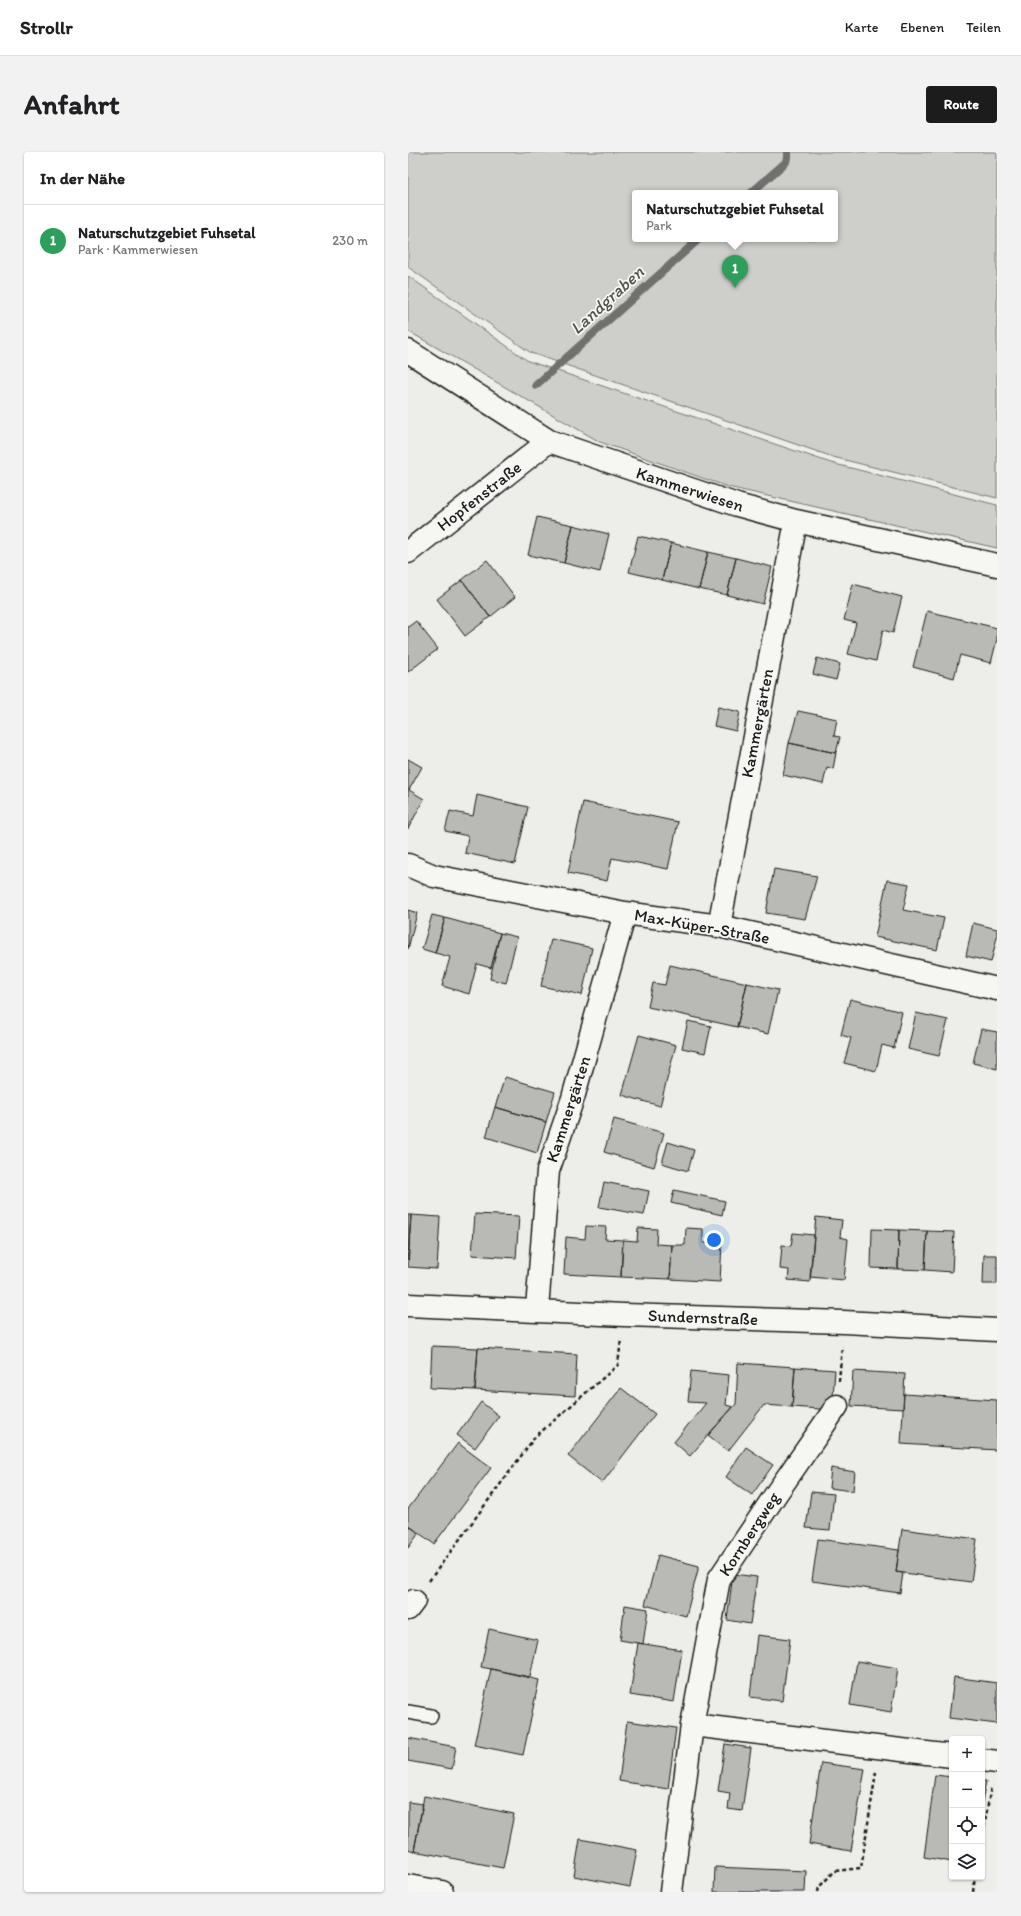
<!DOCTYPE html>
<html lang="de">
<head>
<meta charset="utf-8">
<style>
	body { margin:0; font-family:Itim,sans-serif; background:#f2f2f2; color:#202124 }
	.controls { position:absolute; right:12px; bottom:12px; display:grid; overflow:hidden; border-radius:4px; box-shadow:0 1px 3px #0004 }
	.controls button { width:36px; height:36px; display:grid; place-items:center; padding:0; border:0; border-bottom:1px solid #e0e0e0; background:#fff; color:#202124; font:20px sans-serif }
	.you { position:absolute; left:306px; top:1088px; width:14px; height:14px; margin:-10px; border:3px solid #fff; border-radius:50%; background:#1a73e8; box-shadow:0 0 0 6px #1a73e833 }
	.badge { display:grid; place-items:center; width:26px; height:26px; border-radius:50%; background:#1c1c1c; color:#fff; font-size:13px; font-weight:700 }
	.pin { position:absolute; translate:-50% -33px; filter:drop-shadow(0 1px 2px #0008) }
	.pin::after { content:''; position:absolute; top:21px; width:14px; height:12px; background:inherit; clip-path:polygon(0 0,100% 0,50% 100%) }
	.popup { position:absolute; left:224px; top:38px; width:206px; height:52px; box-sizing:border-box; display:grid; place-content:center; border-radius:4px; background:#fff; filter:drop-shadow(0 1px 3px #0005); font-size:13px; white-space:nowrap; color:#757577 }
	.popup b { font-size:15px; color:#202124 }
	.popup::after { content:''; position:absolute; left:50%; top:100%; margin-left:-8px; border:8px solid transparent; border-top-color:#fff }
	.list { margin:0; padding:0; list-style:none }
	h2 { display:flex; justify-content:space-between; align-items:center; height:52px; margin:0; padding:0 16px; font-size:17px }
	h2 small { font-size:13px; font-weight:400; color:#757577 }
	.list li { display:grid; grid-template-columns:26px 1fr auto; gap:12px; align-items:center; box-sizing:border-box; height:72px; padding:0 16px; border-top:1px solid #e0e0e0 }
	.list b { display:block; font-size:15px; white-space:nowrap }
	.list p { margin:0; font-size:13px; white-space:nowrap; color:#757577 }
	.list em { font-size:13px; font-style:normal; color:#757577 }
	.icon { flex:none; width:22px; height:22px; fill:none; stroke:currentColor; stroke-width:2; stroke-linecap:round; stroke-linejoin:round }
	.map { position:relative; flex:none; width:589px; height:1740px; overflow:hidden; border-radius:4px }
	header { display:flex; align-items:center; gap:24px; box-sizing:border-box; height:56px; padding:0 20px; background:#fff; border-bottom:1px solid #e0e0e0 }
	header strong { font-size:19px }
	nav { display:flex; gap:22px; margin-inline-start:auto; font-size:14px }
	.intro { display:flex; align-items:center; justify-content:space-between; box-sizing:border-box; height:96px; padding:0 24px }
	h1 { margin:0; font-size:28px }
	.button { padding:10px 18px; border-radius:4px; background:#1c1c1c; color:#fff; font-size:14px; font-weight:700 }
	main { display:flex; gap:24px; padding:0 24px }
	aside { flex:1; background:#fff; border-radius:4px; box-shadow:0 1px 3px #0004 }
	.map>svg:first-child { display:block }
	.green { fill:#cececb; stroke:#757574; fill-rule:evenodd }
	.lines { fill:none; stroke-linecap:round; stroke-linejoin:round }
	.stream { stroke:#6f6f6d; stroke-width:8 }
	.building { fill:#b9b9b6; stroke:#1c1c1c }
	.lane-casing { stroke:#1c1c1c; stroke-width:16 }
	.street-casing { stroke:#1c1c1c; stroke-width:25 }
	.path { stroke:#1c1c1c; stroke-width:2.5; stroke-dasharray:4 3; stroke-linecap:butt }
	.lane { stroke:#f6f6f2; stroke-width:13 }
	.street { stroke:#f6f6f2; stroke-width:22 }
	.labels { text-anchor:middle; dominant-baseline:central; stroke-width:3.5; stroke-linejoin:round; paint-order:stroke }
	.street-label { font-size:17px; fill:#1c1c1c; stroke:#f6f6f2 }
	.water-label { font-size:18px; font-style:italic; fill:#535352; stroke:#f6f6f2 }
</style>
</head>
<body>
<header>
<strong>Strollr</strong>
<nav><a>Karte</a><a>Ebenen</a><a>Teilen</a></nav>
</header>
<div class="intro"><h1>Anfahrt</h1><a class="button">Route</a></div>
<main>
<aside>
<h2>In der Nähe<small></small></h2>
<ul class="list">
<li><span class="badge" style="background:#2e9e5b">1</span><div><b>Naturschutzgebiet Fuhsetal</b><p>Park · Kammerwiesen</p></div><em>230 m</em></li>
</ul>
</aside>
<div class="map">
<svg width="589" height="1740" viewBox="0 0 589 1740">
	<rect width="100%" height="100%" fill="#edede9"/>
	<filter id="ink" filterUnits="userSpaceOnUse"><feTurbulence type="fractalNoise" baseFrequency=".025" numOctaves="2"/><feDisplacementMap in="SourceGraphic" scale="8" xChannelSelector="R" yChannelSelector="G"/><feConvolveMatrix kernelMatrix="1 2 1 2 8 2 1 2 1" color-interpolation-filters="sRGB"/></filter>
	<g filter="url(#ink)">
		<path class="green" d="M0,0H589V346L425,305L123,201L0,115ZM227,41H427V87H227Z
			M0,124L120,209L423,311L589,353V396L320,335L192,290L0,179Z"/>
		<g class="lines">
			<path class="stream" d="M343,41L378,10L380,0
				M128,233L291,87"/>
		</g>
		<path class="building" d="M129,365L165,373L156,411L120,403Z
			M165,373L201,382L192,420L156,411Z
			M230,384L263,391L254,428L221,420Z
			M263,391L300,400L291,437L254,428Z
			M300,400L328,406L319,443L291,437Z
			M328,406L364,415L355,452L319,443Z
			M79,408L107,445L82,465L54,428Z
			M54,428L82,465L57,484L29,447Z
			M445,432L494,445L485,481L475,478L468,509L440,502L448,471L436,468Z
			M519,459L589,476V487L583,511L552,503L546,526L505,515Z
			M8,469L30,497L0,520V475Z
			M409,506L432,512L428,528L405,522Z
			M310,555L332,560L328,579L306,574Z
			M390,559L429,567L426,584L432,585L428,601L381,591Z
			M381,591L428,601L425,617L419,615L415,632L375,623Z
			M0,607L14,615L1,638L16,647L0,677Z
			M69,643L120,655L107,712L57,701L60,684L37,679L42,659L65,664Z
			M175,650L270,670L260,717L204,706L199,729L160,721Z
			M366,717L409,724L397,767L358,761Z
			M479,728L501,732L495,758L536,766L529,798L467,785Z
			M0,758L9,761L0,797Z
			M24,763L37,766L27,801L14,797Z
			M37,766L92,781L83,816L69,812L61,842L34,834L42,805L27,801Z
			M565,771L589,777V785L583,810L558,804Z
			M92,781L109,785L98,831L82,827Z
			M143,787L184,796L174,843L133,834Z
			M262,813L339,831L329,875L240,855L245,831L257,833Z
			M339,831L370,838L360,882L329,875Z
			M442,847L494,860L486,896L474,893L468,919L436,911L443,886L433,883Z
			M508,861L540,868L531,904L500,897Z
			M280,869L303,874L297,901L274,896Z
			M573,877L589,880V917L565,911Z
			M231,883L268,893L252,954L214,943Z
			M97,925L147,940L138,970L87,955Z
			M87,955L138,970L129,1001L78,985Z
			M206,967L256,981L246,1015L196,1000Z
			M260,990L286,998L280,1019L254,1011Z
			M196,1030L241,1039L236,1063L191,1055Z
			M266,1038L317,1049L314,1063L263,1051Z
			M67,1062L111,1064L108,1106L64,1103Z
			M0,1063H3L0,1108Z
			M3,1063L32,1065L29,1117L0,1115Z
			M408,1065L434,1068L432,1085L440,1087L436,1128L402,1125Z
			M178,1074L198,1075L197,1087L215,1088L213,1125L156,1122L158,1085L177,1087Z
			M230,1076L249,1077L248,1092L264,1093L262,1127L213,1125L215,1088L229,1089Z
			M278,1076L295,1077V1091H314L312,1130L262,1127L264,1093H277Z
			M464,1077L491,1078L490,1117L463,1116Z
			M491,1078L519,1079L517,1118L490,1117Z
			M519,1079L546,1080L544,1120L517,1118Z
			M385,1081L406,1083L402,1130L380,1128L381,1118L372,1117L374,1093L383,1094Z
			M576,1103H589V1132H575Z
			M24,1194L70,1196L67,1238L22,1236Z
			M70,1196L169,1202L167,1244L67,1238Z
			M330,1211L387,1215L384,1255L356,1253L320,1299L300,1283L328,1252Z
			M387,1215L427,1218L424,1258L384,1255Z
			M283,1219L321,1223L318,1253L325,1255L282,1304L266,1290L298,1251L280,1250Z
			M445,1219L497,1222L495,1257L443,1254Z
			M213,1236L247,1262L194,1331L160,1304Z
			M496,1242L589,1248V1298L493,1292Z
			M73,1250L91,1264L67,1296L49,1283Z
			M50,1291L83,1316L26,1392L0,1373V1357Z
			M338,1295L365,1313L344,1343L318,1325Z
			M423,1316L447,1320L445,1339L421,1336Z
			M403,1340L426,1342L422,1378L398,1376Z
			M0,1373L11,1381L0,1396Z
			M494,1377L569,1387L563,1430L488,1420Z
			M410,1387L491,1398L488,1420L495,1421L492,1441L404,1429Z
			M250,1403L291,1414L278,1464L237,1453Z
			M325,1422L349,1425L342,1472L319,1468Z
			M217,1453L240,1457L235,1492L212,1488Z
			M81,1477L130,1488L122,1525L73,1515Z
			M349,1483L382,1487L374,1549L342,1545Z
			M230,1491L274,1498L266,1550L222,1543Z
			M449,1509L490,1516L483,1560L442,1553Z
			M83,1517L131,1528L115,1603L66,1593Z
			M546,1525L589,1531V1572L541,1566Z
			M219,1569L268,1576L260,1637L211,1629Z
			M0,1586L48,1595L44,1617L0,1609Z
			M317,1592L343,1596L334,1659L320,1657L322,1641L310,1639Z
			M413,1611L457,1617L443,1699L401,1692Z
			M527,1623L544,1625V1710L516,1705Z
			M574,1629H578L574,1650Z
			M16,1644L106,1662L95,1716L6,1699Z
			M0,1650L15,1652L6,1699L0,1697Z
			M172,1687L229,1698L222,1735L166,1724Z
			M307,1715L398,1719L397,1740H306Z"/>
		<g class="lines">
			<defs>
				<path id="lane" d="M0,1560L23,1564"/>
				<path id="street" d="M0,199L141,289L329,353L388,369L589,413
					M0,400L141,289
					M0,713L26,724L217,761L311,774L589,837
					M311,774L388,369
					M0,1153L216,1163L436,1170L589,1178
					M129,1157L140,1019L165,946L217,761
					M0,1457L6,1449
					M284,1573L311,1427L370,1339L429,1254
					M574,1608L589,1610
					M0,1734L34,1740
					M263,1740L284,1573L544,1604"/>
			</defs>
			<use href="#lane" class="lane-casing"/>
			<use href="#street" class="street-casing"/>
			<path class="path" d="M431,1229L434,1194
				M21,1429L127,1285L210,1213L213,1187
				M574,1689L583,1634
				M410,1740L411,1735L427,1719L453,1716L468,1620
				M565,1740L567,1725"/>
			<use href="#lane" class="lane"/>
			<use href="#street" class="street"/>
		</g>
	</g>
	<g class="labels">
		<g class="street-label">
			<text transform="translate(282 337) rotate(18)">Kammerwiesen</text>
			<text transform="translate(71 344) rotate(-38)">Hopfenstraße</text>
			<text transform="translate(349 571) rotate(-79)">Kammergärten</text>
			<text transform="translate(294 774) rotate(10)">Max-Küper-Straße</text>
			<text transform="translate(160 957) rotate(-72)">Kammergärten</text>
			<text transform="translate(295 1165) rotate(2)">Sundernstraße</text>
			<text transform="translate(341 1382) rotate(-57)">Kornbergweg</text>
		</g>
		<g class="water-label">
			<text transform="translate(199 148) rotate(-42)">Landgraben</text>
		</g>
	</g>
</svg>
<div class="controls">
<button>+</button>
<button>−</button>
<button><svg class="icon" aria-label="locate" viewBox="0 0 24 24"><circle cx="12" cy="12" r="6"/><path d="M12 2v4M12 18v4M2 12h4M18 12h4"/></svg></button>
<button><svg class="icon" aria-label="layers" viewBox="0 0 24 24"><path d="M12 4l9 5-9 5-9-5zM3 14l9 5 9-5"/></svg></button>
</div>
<div class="you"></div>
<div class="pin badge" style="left:327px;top:136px;background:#2e9e5b">1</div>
<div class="popup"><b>Naturschutzgebiet Fuhsetal</b>Park</div>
</div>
</main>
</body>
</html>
